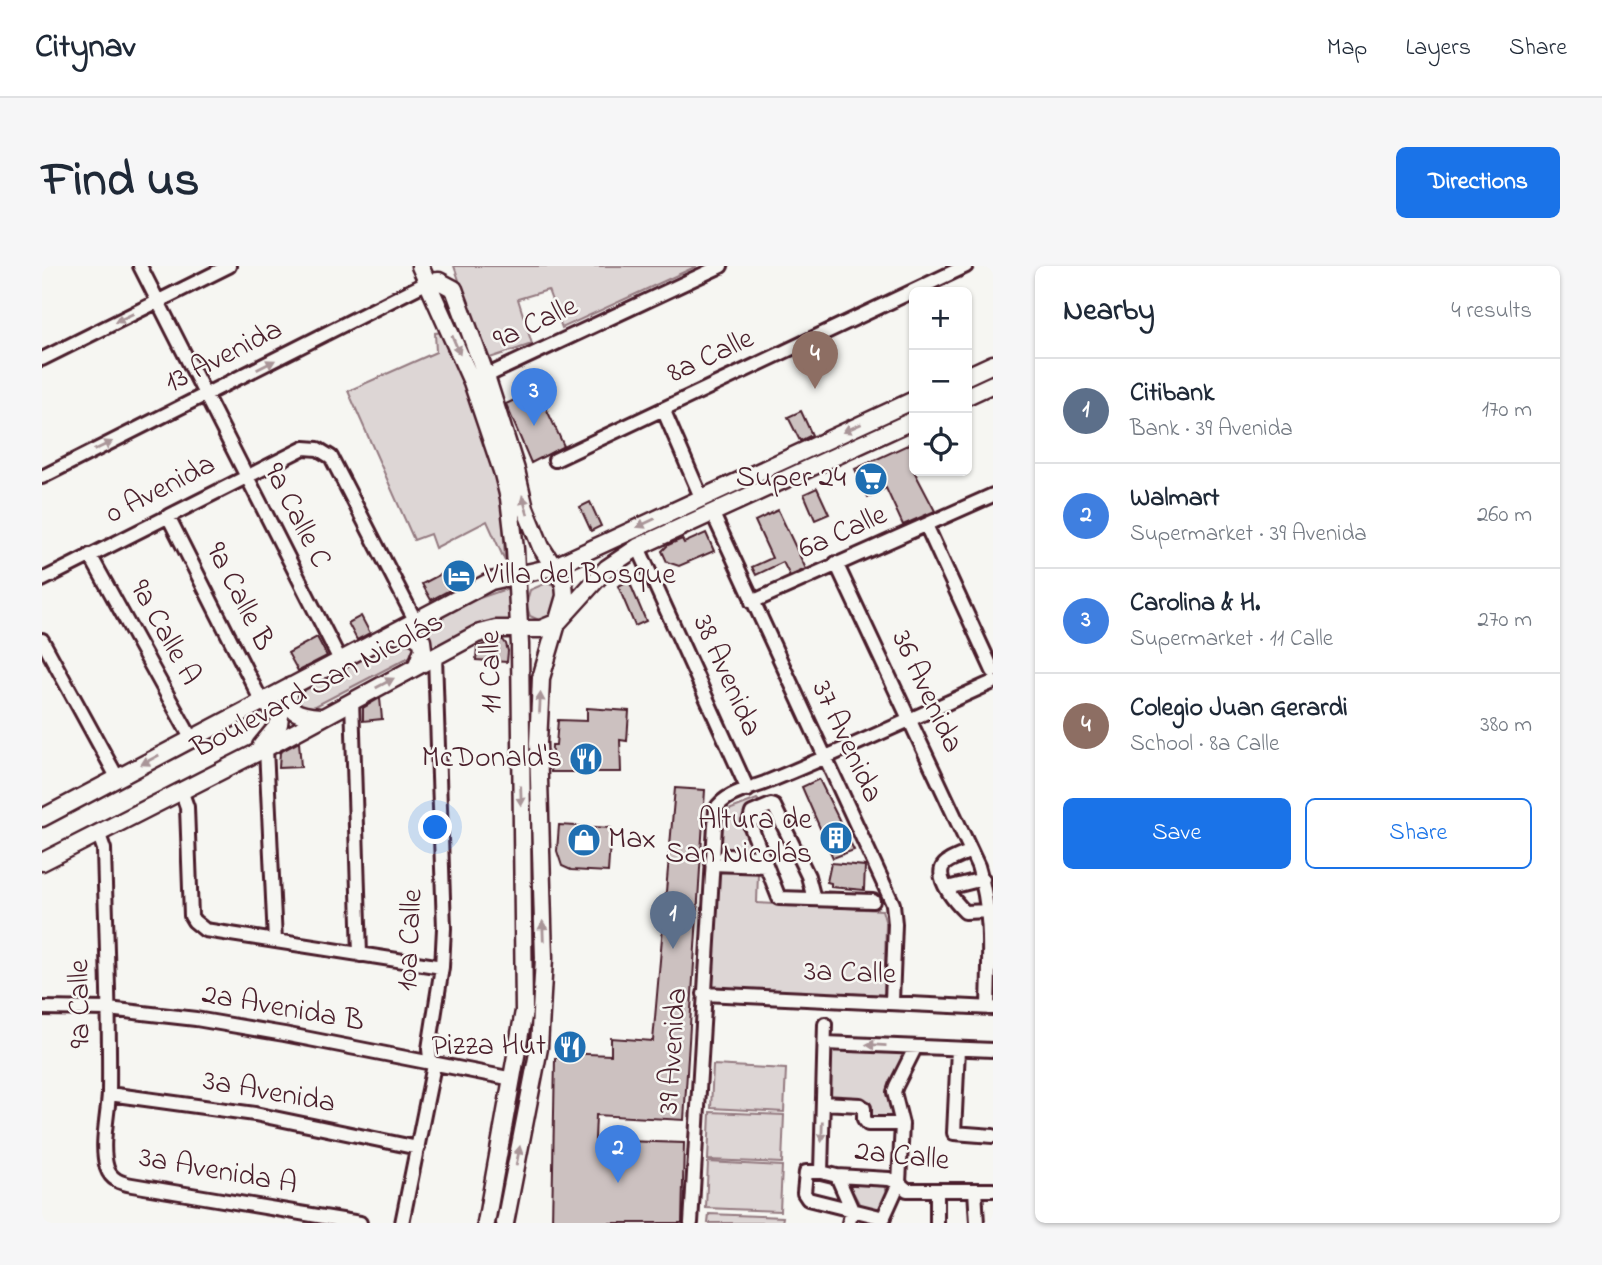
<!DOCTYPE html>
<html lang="en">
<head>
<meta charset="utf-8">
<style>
	body { margin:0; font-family:"Indie Flower",sans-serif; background:#f6f6f7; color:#1f2937 }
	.controls { position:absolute; right:21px; top:21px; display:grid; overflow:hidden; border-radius:10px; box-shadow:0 2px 5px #0004 }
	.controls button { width:63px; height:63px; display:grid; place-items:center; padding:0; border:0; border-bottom:2px solid #e0e1e3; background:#fff; color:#1f2937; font:35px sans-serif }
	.you { position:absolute; left:394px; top:562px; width:24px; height:24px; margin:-18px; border:5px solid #fff; border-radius:50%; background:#1a73e8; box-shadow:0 0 0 10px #1a73e833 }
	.badge { display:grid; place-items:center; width:46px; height:46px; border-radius:50%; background:#1a73e8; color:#fff; font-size:23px; font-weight:700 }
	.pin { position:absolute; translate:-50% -58px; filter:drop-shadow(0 2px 4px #0008) }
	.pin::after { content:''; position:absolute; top:37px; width:24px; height:21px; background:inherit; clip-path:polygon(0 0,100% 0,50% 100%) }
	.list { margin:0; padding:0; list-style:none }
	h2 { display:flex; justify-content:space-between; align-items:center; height:91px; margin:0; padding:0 28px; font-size:30px }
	h2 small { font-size:23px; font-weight:400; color:#747a83 }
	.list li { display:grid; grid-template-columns:46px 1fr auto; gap:21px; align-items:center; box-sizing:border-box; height:105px; padding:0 28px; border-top:2px solid #e0e1e3 }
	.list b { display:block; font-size:26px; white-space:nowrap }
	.list p { margin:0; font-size:23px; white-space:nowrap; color:#747a83 }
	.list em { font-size:23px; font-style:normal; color:#747a83 }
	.actions { display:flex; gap:14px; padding:21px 28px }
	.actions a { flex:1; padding:16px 0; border:2px solid #1a73e8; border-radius:10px; text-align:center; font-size:24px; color:#1a73e8 }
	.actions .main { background:#1a73e8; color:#fff }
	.icon { flex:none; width:38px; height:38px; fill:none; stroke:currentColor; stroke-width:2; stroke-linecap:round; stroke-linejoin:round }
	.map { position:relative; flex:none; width:951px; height:957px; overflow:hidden; border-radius:10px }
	header { display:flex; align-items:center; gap:42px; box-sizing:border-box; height:98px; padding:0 35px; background:#fff; border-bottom:2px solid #e0e1e3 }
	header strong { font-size:33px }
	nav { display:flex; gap:38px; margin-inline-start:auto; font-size:24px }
	.intro { display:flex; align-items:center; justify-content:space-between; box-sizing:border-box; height:168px; padding:0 42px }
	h1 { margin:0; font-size:49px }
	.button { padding:18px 32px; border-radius:10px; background:#1a73e8; color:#fff; font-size:24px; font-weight:700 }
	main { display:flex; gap:42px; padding:0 42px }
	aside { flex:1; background:#fff; border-radius:10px; box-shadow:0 2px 5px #0004 }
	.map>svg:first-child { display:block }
	.green { fill:#ddd6d5; stroke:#947a80; stroke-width:2 }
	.building { fill:#ccc1c0; stroke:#4a1f2b; stroke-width:2 }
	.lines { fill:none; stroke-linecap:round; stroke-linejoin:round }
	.minor-casing { stroke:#4a1f2b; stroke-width:18 }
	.major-casing { stroke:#4a1f2b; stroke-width:21 }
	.minor { stroke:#f6f6f2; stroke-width:12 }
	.major { stroke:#f6f6f2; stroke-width:16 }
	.oneway { fill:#a99598 }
	.labels { text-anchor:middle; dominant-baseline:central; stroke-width:5; stroke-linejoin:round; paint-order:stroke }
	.street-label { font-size:30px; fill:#4a1f2b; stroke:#f6f6f2 }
	.poi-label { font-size:30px; fill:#4a1f2b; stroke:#f6f6f2; text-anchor:end }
</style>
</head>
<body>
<header>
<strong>Citynav</strong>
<nav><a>Map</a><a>Layers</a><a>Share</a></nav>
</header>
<div class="intro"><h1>Find us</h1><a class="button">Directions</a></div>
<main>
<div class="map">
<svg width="951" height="957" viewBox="0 0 951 957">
	<rect width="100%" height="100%" fill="#f6f6f2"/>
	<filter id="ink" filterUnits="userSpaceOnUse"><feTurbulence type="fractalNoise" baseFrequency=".0143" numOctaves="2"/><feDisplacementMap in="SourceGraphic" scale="14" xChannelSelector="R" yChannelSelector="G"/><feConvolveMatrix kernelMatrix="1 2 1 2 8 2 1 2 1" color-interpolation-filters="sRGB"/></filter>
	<g filter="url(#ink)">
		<path class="green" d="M412,0H655L520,62L506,24L476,33L490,78L445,93Z
			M402,66L445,177L460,236L463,295L445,255L393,282L388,268L372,274L306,125L394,86L393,67Z
			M502,318H510L516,323L518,331L510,352L499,355L488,350L484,338L488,324Z
			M467,322L470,324L471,354L439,358L394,380H390L381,366L373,362L417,339Z
			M358,375L374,377L373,388L264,445L254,438L255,428L260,422Z
			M715,533L720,539L710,544L713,583L710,589L677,587L679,547Z
			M674,604L716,607L715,637L840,644L844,658L842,729L669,722Z
			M790,783L863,787L844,828L855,853L827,852V835L788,833Z
			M671,799L744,803L742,846L669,842Z
			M668,846L742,849L740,897L666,894Z
			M666,896L740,900L738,945L664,942Z
			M808,916L840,919C850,926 844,937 836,943L818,939L807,919Z
			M667,948L741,951L740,957H666Z"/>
		<path class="building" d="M495,123L522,180L489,197L464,138Z
			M759,145L770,169L758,175L746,151Z
			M872,176V205L893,245L861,259L844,222L826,231L813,203Z
			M775,222L787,248L773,254L762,228Z
			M548,236L559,260L549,265L538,241Z
			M736,244L764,303L748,310L741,296L714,309L710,301L730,292L713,255Z
			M664,267L672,285L637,300L625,296L620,285L626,279L640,273L642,277Z
			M420,297L429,313L389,334L380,318Z
			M587,315L604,355L593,360L576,320Z
			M319,350L328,367L315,374L306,357Z
			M275,371L285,390L256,405L246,387Z
			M455,374H461L464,378L466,385L465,396L434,394L435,381Z
			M338,432L340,453L321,455V442Z
			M545,442L587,445L585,475L578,474L579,506H509L510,479H514L516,454L545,455Z
			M257,476L259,501L237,502L238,486Z
			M777,513L812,584L791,592L760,521Z
			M633,522L663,524L642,854L554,849L553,874L642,877L640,957H510L513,792H521V787L569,789V772L611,775Z
			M517,559L569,562L566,606L529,604L520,600L515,585Z
			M789,597L823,600L822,624L789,621V617L785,616Z"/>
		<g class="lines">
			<defs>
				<path id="minor" d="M98,0L298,394
					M0,93L187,0
					M444,110L679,0
					M621,143L659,231
					M513,194L924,0
					M0,211L386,16
					M670,246L851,638L853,658L850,735
					M126,250L220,436
					M884,259L951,405
					M596,281L706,524
					M48,289L149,472
					M794,297L936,600C951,648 947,691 946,742
					M0,314L262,182L276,183L289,191L373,354
					M710,336L951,229
					M0,374L75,511
					M310,434L318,689
					M224,482L233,675
					M139,524L145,541L149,650L152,655L163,664L400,701
					M714,552L707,556L737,632L831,635
					M708,554L710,547L729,539L732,540L766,610L772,633
					M56,566L62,583C64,664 68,746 67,827C66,850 58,880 65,902C69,914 79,917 90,919L318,957
					M929,585C921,589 903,594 900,602C895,616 915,638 923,646L947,645
					M683,590L721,591
					M670,598L724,600
					M905,622L941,613
					M662,728L951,742
					M0,742L66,743L154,753L242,768L471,813
					M783,777L951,784
					M916,783L912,867L951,870
					M67,828L213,848L376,882
					M781,837L818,839L822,842V853L826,858H860
					M779,906L783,758
					M795,910L810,944L807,957
					M895,924V957
					M933,924L935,957
					M842,952L766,933L762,927L764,906H779L795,910L847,913L857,917L865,924H951
					M360,957L392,799L388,793L387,783L400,701L402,662L393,390
					M649,957L674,543C683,527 708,523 725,516C801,485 876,450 951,416
					M839,957L857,917L860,858L852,826L854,820L873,782"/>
				<path id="major" d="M378,0L430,116L461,208L467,232L473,283L478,379L482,745L444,957
					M386,16L397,15L412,23L444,110L474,204L483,242L499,281L522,317L523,330L499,412L498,436L496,477L502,692L497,782L463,957
					M925,110L951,98
					M925,130L951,118
					M351,368L371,369L380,375L381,383L375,399
					M249,420C241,446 255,449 278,451
					M219,480L237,458L238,450L232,442L220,436
					M0,552L449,315L511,301L872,134
					M0,596L224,482L435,368L454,363H499L516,356L565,302L596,281L872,154"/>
			</defs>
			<use href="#minor" class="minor-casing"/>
			<use href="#major" class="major-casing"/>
			<use href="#minor" class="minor"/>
			<use href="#major" class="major"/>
		</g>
		<defs><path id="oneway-solid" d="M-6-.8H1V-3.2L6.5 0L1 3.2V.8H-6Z" transform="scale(1.75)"/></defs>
		<g class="oneway">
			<use href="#oneway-solid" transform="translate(82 52) rotate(154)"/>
			<use href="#oneway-solid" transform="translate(414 79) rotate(67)"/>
			<use href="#oneway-solid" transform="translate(224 99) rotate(-27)"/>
			<use href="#oneway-solid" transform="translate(810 162) rotate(156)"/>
			<use href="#oneway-solid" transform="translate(61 180) rotate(-26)"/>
			<use href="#oneway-solid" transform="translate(483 239) rotate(-106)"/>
			<use href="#oneway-solid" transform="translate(604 257) rotate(155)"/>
			<use href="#oneway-solid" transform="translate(343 417) rotate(-28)"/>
			<use href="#oneway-solid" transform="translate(498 437) rotate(-87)"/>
			<use href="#oneway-solid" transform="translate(108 494) rotate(152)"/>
			<use href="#oneway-solid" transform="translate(479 530) rotate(88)"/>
			<use href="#oneway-solid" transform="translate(501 665) rotate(-92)"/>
			<use href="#oneway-solid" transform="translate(834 779) rotate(-177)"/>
			<use href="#oneway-solid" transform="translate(780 866) rotate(92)"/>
			<use href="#oneway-solid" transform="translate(476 890) rotate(-79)"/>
		</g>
	</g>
	<defs>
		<symbol id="supermarket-disc" viewBox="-11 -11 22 22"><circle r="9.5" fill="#1f6fb2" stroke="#f6f6f2"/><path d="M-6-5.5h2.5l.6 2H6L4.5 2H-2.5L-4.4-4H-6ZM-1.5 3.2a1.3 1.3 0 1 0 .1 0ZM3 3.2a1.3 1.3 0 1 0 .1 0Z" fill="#fff"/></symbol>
		<symbol id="hotel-disc" viewBox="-11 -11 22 22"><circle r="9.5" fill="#1f6fb2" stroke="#f6f6f2"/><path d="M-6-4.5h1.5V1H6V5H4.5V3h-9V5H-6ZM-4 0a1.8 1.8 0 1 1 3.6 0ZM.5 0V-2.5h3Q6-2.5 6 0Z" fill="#fff"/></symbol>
		<symbol id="restaurant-disc" viewBox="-11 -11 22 22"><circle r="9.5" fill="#1f6fb2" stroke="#f6f6f2"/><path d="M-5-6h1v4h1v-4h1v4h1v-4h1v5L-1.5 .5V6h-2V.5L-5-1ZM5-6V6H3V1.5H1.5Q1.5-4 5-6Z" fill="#fff"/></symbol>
		<symbol id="building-disc" viewBox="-11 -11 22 22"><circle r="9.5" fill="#1f6fb2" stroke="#f6f6f2"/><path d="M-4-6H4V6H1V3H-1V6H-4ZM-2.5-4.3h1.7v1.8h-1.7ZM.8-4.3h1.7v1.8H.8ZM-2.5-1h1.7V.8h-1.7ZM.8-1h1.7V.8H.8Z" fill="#fff"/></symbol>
		<symbol id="shop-disc" viewBox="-11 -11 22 22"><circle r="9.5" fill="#1f6fb2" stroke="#f6f6f2"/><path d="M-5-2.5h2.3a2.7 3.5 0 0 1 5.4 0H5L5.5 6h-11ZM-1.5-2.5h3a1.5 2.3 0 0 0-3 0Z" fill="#fff"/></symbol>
	</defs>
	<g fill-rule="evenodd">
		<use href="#supermarket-disc" x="810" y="194" width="38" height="38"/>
		<use href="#hotel-disc" x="398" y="291" width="38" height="38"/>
		<use href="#restaurant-disc" x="525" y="474" width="38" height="38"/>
		<use href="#building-disc" x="775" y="553" width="38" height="38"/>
		<use href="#shop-disc" x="523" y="555" width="38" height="38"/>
		<use href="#restaurant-disc" x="509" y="762" width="38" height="38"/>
	</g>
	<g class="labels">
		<g class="street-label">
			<text transform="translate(494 58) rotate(-25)">9a Calle</text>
			<text transform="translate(182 91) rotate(-27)">13 Avenida</text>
			<text transform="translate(669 91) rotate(-25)">8a Calle</text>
			<text transform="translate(119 224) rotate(-27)">0 Avenida</text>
			<text transform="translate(254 250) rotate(63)">9a Calle C</text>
			<text transform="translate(801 267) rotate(-24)">6a Calle</text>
			<text transform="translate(197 331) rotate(63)">9a Calle B</text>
			<text transform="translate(122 367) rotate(61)">9a Calle A</text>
			<text transform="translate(450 406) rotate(-91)">11 Calle</text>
			<text transform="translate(684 410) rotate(66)">38 Avenida</text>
			<text transform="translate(276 420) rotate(-28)">Boulevard San Nicolás</text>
			<text transform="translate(884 426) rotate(65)">36 Avenida</text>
			<text transform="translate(804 476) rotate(65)">37 Avenida</text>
			<text transform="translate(369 674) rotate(-87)">10a Calle</text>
			<text transform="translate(808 708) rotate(2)">3a Calle</text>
			<text transform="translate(39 738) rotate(-91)">9a Calle</text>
			<text transform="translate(241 743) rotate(10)">2a Avenida B</text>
			<text transform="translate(632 785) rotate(-86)">39 Avenida</text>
			<text transform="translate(227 827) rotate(10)">3a Avenida</text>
			<text transform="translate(860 891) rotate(6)">2a Calle</text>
			<text transform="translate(176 906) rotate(10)">3a Avenida A</text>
		</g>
		<g class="poi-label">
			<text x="804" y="213">Super 24</text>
			<text x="442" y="310" text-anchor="start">Villa del Bosque</text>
			<text x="520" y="493">McDonald's</text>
			<text x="770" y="555">Altura de<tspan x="770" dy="34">San Nicolás</tspan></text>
			<text x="566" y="574" text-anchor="start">Max</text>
			<text x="504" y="781">Pizza Hut</text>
		</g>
	</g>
</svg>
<div class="controls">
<button>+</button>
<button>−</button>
<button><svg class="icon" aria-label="locate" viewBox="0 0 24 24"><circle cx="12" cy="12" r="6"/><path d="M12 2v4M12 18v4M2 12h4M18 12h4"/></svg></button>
</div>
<div class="you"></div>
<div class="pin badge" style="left:631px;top:683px;background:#5c6f8a">1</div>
<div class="pin badge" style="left:576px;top:917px;background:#3f7fe0">2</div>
<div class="pin badge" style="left:492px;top:160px;background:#3f7fe0">3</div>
<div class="pin badge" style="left:773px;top:123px;background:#8d6e63">4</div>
</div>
<aside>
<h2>Nearby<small>4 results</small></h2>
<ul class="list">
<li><span class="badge" style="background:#5c6f8a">1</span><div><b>Citibank</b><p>Bank · 39 Avenida</p></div><em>170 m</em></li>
<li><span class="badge" style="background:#3f7fe0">2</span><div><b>Walmart</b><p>Supermarket · 39 Avenida</p></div><em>260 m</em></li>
<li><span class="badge" style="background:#3f7fe0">3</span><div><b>Carolina &amp; H.</b><p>Supermarket · 11 Calle</p></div><em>270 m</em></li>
<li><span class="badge" style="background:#8d6e63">4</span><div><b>Colegio Juan Gerardi</b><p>School · 8a Calle</p></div><em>380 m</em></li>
</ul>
<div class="actions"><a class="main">Save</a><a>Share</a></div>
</aside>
</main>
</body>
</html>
